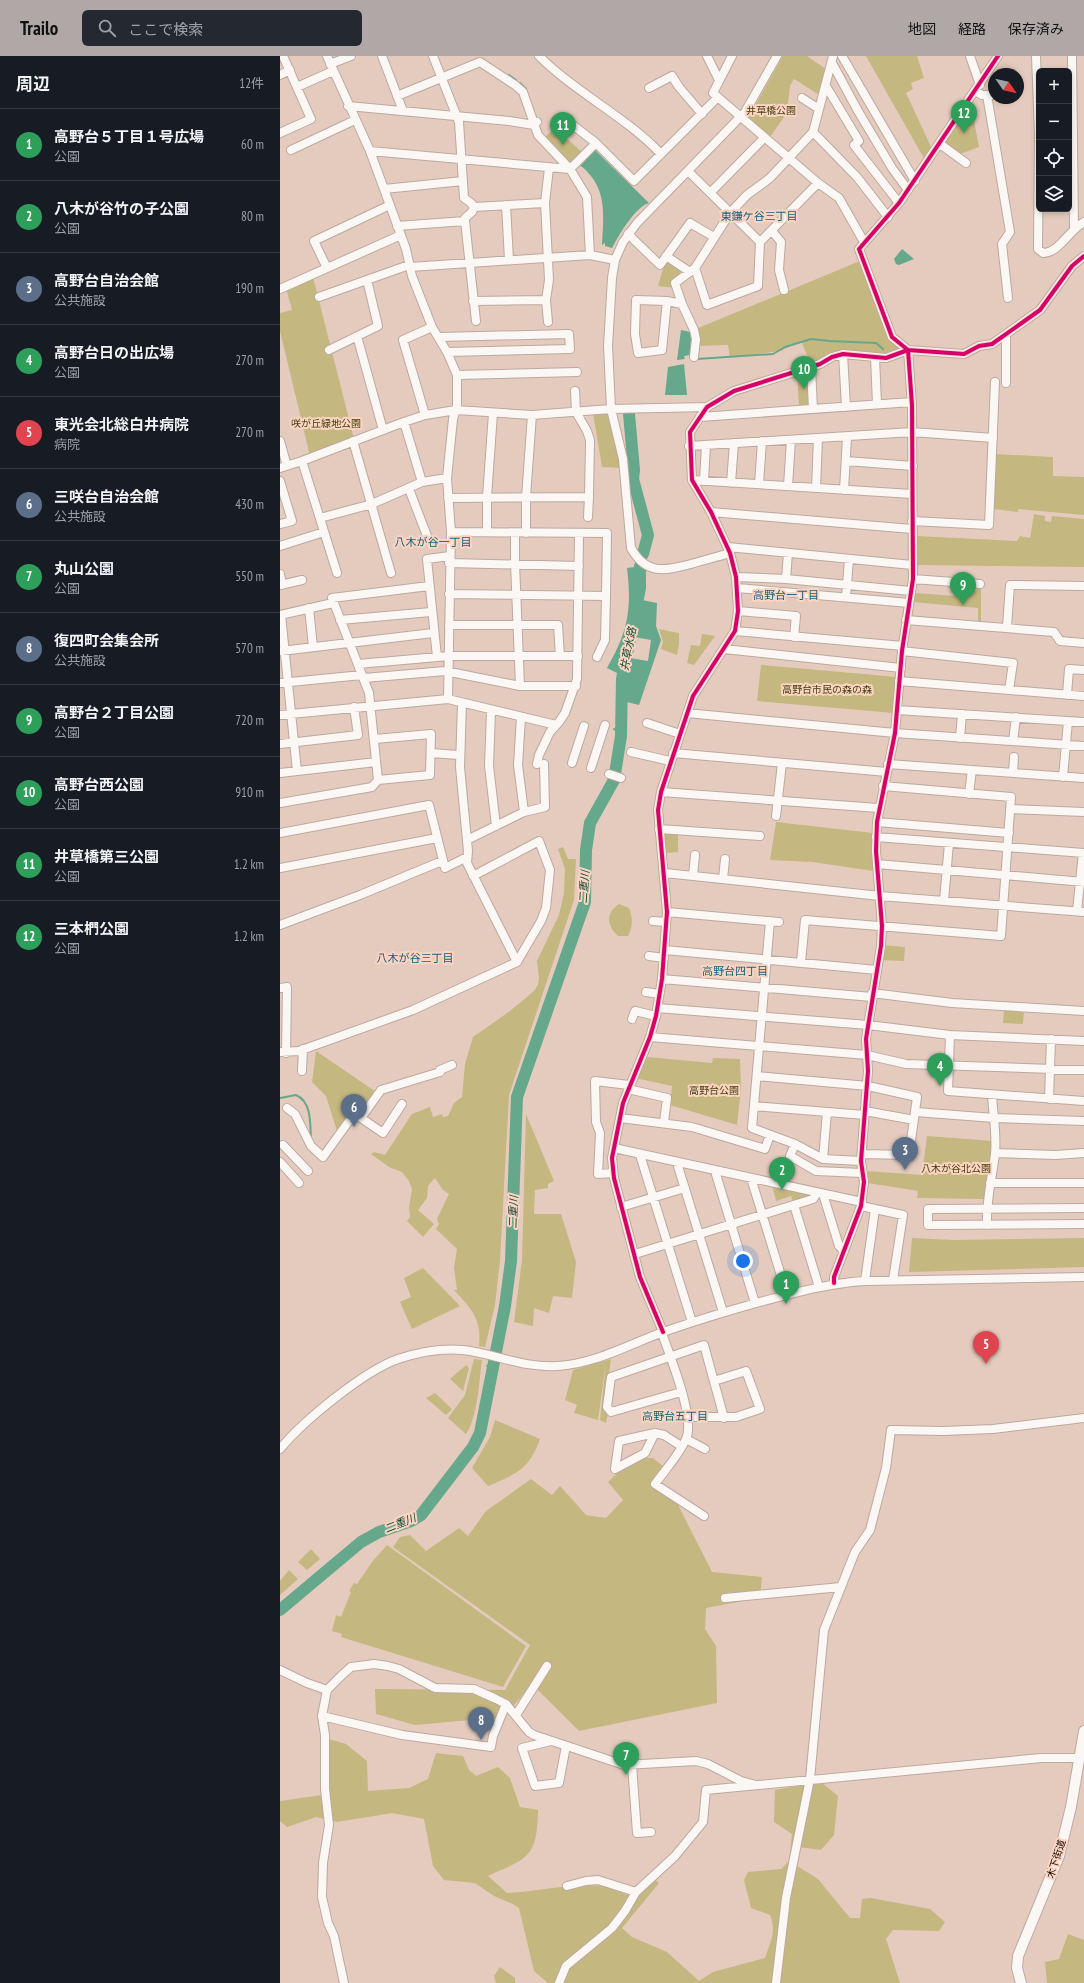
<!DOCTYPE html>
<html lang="ja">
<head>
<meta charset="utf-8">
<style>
	body { margin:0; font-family:"PT Sans Narrow","Noto Sans JP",sans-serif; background:#242831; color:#f1f3f6 }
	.controls { position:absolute; right:12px; top:12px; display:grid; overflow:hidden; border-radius:6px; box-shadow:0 2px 6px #0003 }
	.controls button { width:36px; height:36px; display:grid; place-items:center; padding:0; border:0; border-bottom:1px solid #363941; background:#171b24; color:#f1f3f6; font:20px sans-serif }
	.compass { position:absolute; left:708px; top:12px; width:36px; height:36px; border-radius:50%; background:#171b24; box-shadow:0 2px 6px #0003; rotate:124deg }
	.you { position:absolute; left:463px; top:1205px; width:14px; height:14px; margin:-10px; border:3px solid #fff; border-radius:50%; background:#1a73e8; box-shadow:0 0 0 6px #1a73e833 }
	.badge { display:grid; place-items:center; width:26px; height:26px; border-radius:50%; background:#afa8a6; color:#fff; font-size:13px; font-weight:700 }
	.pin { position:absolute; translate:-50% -33px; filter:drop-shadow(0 1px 2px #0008) }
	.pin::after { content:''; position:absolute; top:21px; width:14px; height:12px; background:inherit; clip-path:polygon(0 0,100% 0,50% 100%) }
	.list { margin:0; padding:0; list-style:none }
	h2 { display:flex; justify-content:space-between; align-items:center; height:52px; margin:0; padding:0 16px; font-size:17px }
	h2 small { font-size:13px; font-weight:400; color:#9ea1a6 }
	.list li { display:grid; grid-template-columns:26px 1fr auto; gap:12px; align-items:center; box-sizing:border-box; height:72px; padding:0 16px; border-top:1px solid #363941 }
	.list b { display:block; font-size:15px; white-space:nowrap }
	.list p { margin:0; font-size:13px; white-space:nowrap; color:#9ea1a6 }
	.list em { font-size:13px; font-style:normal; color:#9ea1a6 }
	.icon { flex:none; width:22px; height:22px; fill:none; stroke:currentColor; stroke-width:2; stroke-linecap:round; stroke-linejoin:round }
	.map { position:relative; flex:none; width:804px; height:1927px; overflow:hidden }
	header { display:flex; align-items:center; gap:24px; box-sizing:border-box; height:56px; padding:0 20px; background:#afa8a6; color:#111 }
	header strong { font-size:19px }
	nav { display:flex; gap:22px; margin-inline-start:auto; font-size:14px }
	.search { width:280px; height:36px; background:#242831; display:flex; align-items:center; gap:10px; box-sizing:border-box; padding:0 14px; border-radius:6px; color:#9ea1a6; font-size:15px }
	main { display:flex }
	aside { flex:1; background:#171b24 }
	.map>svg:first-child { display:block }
	.green { fill:#c5b780 }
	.water { fill:#66a88b }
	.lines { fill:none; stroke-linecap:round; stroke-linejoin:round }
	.stream { stroke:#66a88b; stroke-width:2 }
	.river { stroke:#66a88b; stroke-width:12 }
	.minor-casing { stroke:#bca99f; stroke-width:10 }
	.major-casing { stroke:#bca99f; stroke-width:12 }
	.minor { stroke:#fbf7f5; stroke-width:8 }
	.major { stroke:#fbf7f5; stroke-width:10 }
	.cycleway-casing { stroke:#fbd4c2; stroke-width:6 }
	.cycleway { stroke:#d6006c; stroke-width:4 }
	.labels { text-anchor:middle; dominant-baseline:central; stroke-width:4; stroke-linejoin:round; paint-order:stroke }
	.park-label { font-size:10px; fill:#403e0d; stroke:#fbd4c2 }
	.street-label { font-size:10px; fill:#170803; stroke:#fbd4c2 }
	.neighbourhood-label { font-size:11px; fill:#145f79; stroke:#fbd4c2 }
	.water-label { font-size:11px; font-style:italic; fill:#134b38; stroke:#fbd4c2 }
</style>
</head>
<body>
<header>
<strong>Trailo</strong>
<div class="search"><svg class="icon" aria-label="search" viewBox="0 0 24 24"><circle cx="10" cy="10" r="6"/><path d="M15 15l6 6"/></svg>ここで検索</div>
<nav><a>地図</a><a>経路</a><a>保存済み</a></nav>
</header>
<main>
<aside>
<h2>周辺<small>12件</small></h2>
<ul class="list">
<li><span class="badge" style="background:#2e9e5b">1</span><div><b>高野台５丁目１号広場</b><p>公園</p></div><em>60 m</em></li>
<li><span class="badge" style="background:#2e9e5b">2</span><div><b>八木が谷竹の子公園</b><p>公園</p></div><em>80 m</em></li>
<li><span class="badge" style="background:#5c6f8a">3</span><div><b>高野台自治会館</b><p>公共施設</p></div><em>190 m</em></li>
<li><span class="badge" style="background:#2e9e5b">4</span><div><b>高野台日の出広場</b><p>公園</p></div><em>270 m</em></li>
<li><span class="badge" style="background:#e0444e">5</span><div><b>東光会北総白井病院</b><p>病院</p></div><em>270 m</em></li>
<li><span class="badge" style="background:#5c6f8a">6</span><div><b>三咲台自治会館</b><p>公共施設</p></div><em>430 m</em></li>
<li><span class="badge" style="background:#2e9e5b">7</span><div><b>丸山公園</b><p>公園</p></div><em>550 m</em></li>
<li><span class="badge" style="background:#5c6f8a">8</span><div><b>復四町会集会所</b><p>公共施設</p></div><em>570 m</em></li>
<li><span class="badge" style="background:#2e9e5b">9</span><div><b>高野台２丁目公園</b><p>公園</p></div><em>720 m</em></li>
<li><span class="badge" style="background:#2e9e5b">10</span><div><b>高野台西公園</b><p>公園</p></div><em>910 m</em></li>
<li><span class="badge" style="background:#2e9e5b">11</span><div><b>井草橋第三公園</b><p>公園</p></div><em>1.2 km</em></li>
<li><span class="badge" style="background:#2e9e5b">12</span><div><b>三本椚公園</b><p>公園</p></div><em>1.2 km</em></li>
</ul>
</aside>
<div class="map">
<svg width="804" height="1927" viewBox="0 0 804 1927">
	<rect width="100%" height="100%" fill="#e4cbbe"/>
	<path class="green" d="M503,0H527L547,14L541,40L514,23L510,30L507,57L490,81L469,63V60Z
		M586,0H637L644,22L631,27L633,33L626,37L653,95L646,106Z
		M687,52L690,66L694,65L699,91L680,98L666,87V85Z
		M275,72L302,96L290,108L264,82Z
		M389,204L403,214L394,232L378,230L383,213Z
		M580,205L599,255L623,293L606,299L540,305L531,308L521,285L501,295L450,301L448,289L417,290L416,273Z
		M33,221L74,383L30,400L0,275V257L12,254L6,232Z
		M525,316L528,317L530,346L529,349H519L517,319Z
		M313,357H329L341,412L322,411Z
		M715,398L773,401V420L804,421V459L738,453V456L714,453Z
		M754,458L765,460V465L771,466L772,460L804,463V511L636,509V480L737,485L740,480L750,482Z
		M689,530L692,535H696L698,531H701V566H698V552L633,546L635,537L688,541Z
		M379,573L399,577V588L397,599L381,593L383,586Z
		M422,578L435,580L414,609L407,607L411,589L420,590Z
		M481,609L617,621L613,657L477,645Z
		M496,766L593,777V815L533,806L490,804Z
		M385,776L398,777V796L385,797L382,778Z
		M283,791L288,803H296L294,844L229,1039L220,1205L215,1249L205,1291L199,1290C202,1263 191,1252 174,1234H177L174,1212L177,1193L156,1173L159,1168L157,1163L169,1138L163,1134L155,1122L148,1130L147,1142L138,1154L154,1168L143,1181L127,1165L130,1161L129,1151L132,1133L129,1125L122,1116L109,1111L91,1098L94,1096L105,1099L132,1058L150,1051L153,1061L162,1058L163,1061L168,1060L174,1047L182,1041L185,1008L193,981L230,955L254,935L258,929L259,921L257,905L279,859L284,837L285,813L278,793Z
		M339,848L349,852C353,862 353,870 348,880H338C327,870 325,857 339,848Z
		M604,889L625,891L624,905L601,904Z
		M724,954L744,955L743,968L723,967Z
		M36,995L96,1036L81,1058L74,1057L58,1078L46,1040L32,1026Z
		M367,1001L432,1007L433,1002L460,1003L461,1032L457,1069L390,1049L392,1030L355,1022L364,1003Z
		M246,1058L274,1125L268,1128V1132L255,1134L254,1158H281L296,1206L292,1242L273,1240L269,1257L254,1252L253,1270L234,1266L242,1204Z
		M647,1080L713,1085L710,1112L704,1143L637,1142L638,1135L588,1127L586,1115L642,1119Z
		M492,1129L530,1138L531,1140L513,1146L511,1140L496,1145Z
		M632,1182L674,1184L804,1182V1211L629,1216Z
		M143,1212L180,1250L132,1273L120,1246L131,1241L124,1222Z
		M194,1303L202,1304C199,1325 198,1360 186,1378L168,1362L185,1339Z
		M331,1303L324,1354L328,1357L326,1367L320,1364L326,1306L318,1364L294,1357L297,1349L285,1344L293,1314Z
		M186,1309L189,1312L183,1335L170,1323Z
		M155,1337L172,1353L166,1359L146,1342Z
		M215,1364L260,1383C249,1414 236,1418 208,1430L192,1412L210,1381Z
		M362,1402H373L384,1411L372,1429L396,1445L432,1516L482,1521L480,1542L426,1552L425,1573L436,1590L437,1647L299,1675L252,1628L224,1661L135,1669L96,1658L95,1633L225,1634L250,1589L113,1491L120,1481L130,1479L146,1495L179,1472L188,1480L206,1455L251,1423L272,1439L280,1430L306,1459L326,1462L343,1444L328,1426L339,1415Z
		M107,1489L246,1590L223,1631L61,1581L62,1578L52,1575L56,1559L61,1561L71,1536L69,1535L74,1527L77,1528L92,1506Z
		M31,1493L40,1503L27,1514L18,1506Z
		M9,1514L18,1523L0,1539V1525Z
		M49,1683L66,1688L87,1705L88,1735L129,1732L148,1723L156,1697L183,1700L189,1714L196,1720L218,1711L230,1722L240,1751L258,1754C257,1802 248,1802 208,1820L227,1837C260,1836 293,1826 327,1831C334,1832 341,1836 347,1839L357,1829L375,1824L379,1827L342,1872L352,1881L387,1896L419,1925L433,1916L485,1902C490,1887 497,1875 490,1859L471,1852L464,1824L468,1816L501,1813L509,1805L512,1778L494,1766L495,1734L541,1726L558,1740L554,1779L541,1794L519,1791L517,1810L538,1823L570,1862H580L582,1843L591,1842L650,1853L665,1866L659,1875L613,1874L606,1883L620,1927H268L254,1915L239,1852L233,1848L214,1840L195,1827L164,1824L153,1810L144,1763L112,1757L57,1766L36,1761L7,1771L0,1765V1745L49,1738Z
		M788,1878L804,1884V1927H767L765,1906L779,1903Z
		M220,1911L235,1922V1927H216L214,1920Z"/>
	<path class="water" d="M315,94L369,147C355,151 339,179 332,192L325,190V187L322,189C323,165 327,140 311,120C307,116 305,112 300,110Z
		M622,193L634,203L619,209L616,208L614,203Z
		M401,274L410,276L411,283L410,299L404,300L405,303L397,304Z
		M404,308L407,339H385L388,311Z
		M355,511L356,534L339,618L327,612C348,576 352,553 347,512Z
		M362,544L377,547L376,570L381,584L359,649L347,646V625L350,602L368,605L371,584L354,581Z"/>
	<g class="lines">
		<path class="stream" d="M229,19L236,24
			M240,27L246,33
			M417,303L493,298L505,291L531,283L550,285L596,287L603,293
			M334,673L341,677
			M0,1042L16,1039C32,1046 30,1068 31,1083
			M207,1310L214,1311"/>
		<path class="river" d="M349,358L354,414L353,423L368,479L363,498
			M0,1554L81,1486L99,1476L131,1465L141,1459L193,1391L200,1377L225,1250L231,1205L237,1041L305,846L306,794L310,767L334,724L341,680L342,623L360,532V510"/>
		<defs>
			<path id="minor" d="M47,0L90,95L126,193L132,220L152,271L167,296L177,319V350L173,363L167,422L171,476L168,643
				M102,0L123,55
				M153,0L179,66L184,142L191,147L194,151L192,156L185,162V165L196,265
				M259,0C296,37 345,60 381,98
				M427,0L439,24
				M452,0L433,37L538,127L559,142L584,186
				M562,0L635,125
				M690,0L700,29
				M756,0L759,78L758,193L763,197C779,197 789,174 804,166
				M792,0L794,172
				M552,7L578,55L612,112L628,134
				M50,8L71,0
				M0,19L10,14
				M546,30L579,85L574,89L619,147
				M17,31L53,15
				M369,32L392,20L399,31L422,58
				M695,35L702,39H714
				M707,39L730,176L722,188L728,242
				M117,40L200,6L235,29L243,36L258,79L290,113L307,141L310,199
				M522,42L539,53
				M68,50L229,65L254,69L257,66
				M294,70L316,87L354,125L438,41
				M533,76L577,121L608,161
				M0,77L31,63L3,0
				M660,88L686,107
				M11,94L75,64
				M90,95L290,113L316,87
				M408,115L480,186
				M104,133L183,125
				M430,137L484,82
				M226,149L229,204
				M194,151L265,147
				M117,170L185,165
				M492,175L501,186L499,214L504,234
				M348,178L380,209L410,167L434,181
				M386,200L410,216
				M130,211L310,199L335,204
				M47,212L34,185L110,149
				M415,212L427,249L478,230L480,186L538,127
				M0,233L121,179
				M39,241L129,209
				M193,245L266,244
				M387,245L382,294L358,297L355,278L356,244L387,245L402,248
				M268,266L266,244L269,224L265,147L269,112
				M77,280L103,374
				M159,281L289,278L290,293L167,296
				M49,294L98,270L87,224
				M563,298L566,351
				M414,301L416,283L414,274L402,248L395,227L415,212L450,157L467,139L490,122L533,76L553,0
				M595,301L597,348
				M531,311L533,353
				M177,319L297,316
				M726,327V279
				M145,359L123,284L152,271
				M420,361L632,346
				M124,366L142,426
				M0,385L7,410
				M73,385L111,517
				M409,390L632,376L713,382
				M22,405L57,517
				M566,405L633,410
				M0,412L22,405L124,366L145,359L176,354L252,359L331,353L427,351
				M412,424L632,438
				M0,425L12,465L0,468
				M424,425L426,389
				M451,427L454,387
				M479,428L482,385
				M508,430L511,384
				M536,432L538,382
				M129,433L147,480
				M564,434L567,381
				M168,442L309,441L310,384L307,375L296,356L295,335
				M431,456L632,473
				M308,461L309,441
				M40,462L92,448L142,426L167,422
				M632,465L709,469L715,326
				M207,476V441L213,357
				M235,477V507L240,630
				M246,477V441L252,359
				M0,490L44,476
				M448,491L632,509
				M450,497C437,501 424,504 411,508C384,515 366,519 351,492L343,403L331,353L328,290L332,222L335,204L343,186L357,167L465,56L497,0
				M169,507L299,510
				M0,518L2,529
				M456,521L506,523L631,535
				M506,523L508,497
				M633,523L700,528
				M0,529L22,524
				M457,532L629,547
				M169,538L326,540L327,477L171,476
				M566,541L569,503
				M29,552L33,591
				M458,555L516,560L514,581
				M0,559L53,547
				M1,559L17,715
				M60,564L151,556
				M626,564L774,576L780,585L804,587
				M169,569H278L280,600
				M727,571L730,529L804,530
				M455,575L623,590
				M444,593L621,612
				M1,595L153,577
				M622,595L733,607L729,634
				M157,601L147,503L170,500
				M317,601L325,584L326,540
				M78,608L169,600H298
				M84,622L165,615L240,630H296
				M619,625L804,640
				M0,627L82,619
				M787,639L789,613L804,614
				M182,647L180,711L188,795L187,807L237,906
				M617,654L804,666
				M211,655L209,710L216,770
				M407,657L615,677L804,690
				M0,659L168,643L276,669
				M241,661L238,709L244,756
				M367,667L400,678
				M680,682L682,658
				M95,683L151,678L150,719L98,724
				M733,685L736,661
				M0,688L78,679L74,651
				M351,696L390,705
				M151,697L179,699
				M393,697L607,716
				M292,707L304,670
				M257,708L259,699L270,676L279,666L285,657L297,623L299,477
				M608,708L804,722
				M311,712L325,669
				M0,717L96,706
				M733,717L734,701
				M329,718L341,722
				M783,721L788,665
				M381,736L598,752
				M689,738L692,714
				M0,747L92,731L98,724L89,637L52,542L149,530
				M731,753L804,756
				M496,760L502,707
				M597,766L729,777
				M379,773L480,780
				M0,777L149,749L165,812L187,801
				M596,781L804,797
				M187,784L244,756L265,751L264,708
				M597,808L804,826
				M0,812L157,782
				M385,817L600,840L804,856
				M413,820L415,799
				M443,823L445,803
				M664,845L669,787
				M797,855L803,797
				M387,856L499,866
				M373,865L386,866
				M490,865L472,1072L515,1088L543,1103L581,1105
				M0,869L80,839L162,805
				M385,894L597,914
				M369,900L384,902
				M521,906L525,864L721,880L731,741L603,730
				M382,923L592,941
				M0,932L7,931L6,997
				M366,936L379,938
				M592,937L672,947L804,955
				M377,952L588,969L670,979L804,985
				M352,963L355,955L376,960
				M670,979L668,1035L804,1045
				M370,981L587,999L626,1008L804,1014
				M0,996L19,995L133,954L237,906L261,865L266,852L270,814L259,785L193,820
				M160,1014L172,1009
				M22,1015L23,993
				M477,1020L588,1030L637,1041L629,1099L582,1098
				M348,1033L387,1042L384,1066
				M769,1043L771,983
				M122,1048L103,1077L81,1062L101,1034L160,1016
				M474,1050L585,1059
				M7,1052L15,1058L31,1090L43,1101L69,1065
				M585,1055L634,1064
				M636,1056L714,1062L804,1065
				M340,1062L412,1071L485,1093L490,1079
				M515,1088L510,1100L536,1115L582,1117
				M3,1089L28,1115
				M334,1092L582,1146
				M715,1097L776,1099L804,1097
				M360,1099L412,1266
				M543,1103L547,1056
				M0,1106L19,1127
				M397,1107L443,1256
				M435,1115L475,1247
				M333,1117L318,1118L320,1077L316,1066L315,1025L349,1029
				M471,1122L507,1239
				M710,1127H804
				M543,1138L559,1190L564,1195
				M514,1149L539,1231
				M581,1150L623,1159L613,1224
				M341,1151L405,1132
				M804,1152L648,1153V1169L804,1168
				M707,1169C706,1143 712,1123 715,1098C717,1078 713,1058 712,1039
				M355,1198L533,1143L537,1137
				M585,1225L595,1153
				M554,1227V1221L581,1150L584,1126L581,1105L588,1015L586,983L601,890L602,870L596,795L597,766L615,677L622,595L633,523L632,349L628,294L612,281L579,193L619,147L718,0
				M383,1276L360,1221L334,1122L332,1102L343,1047L370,981L376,960L382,923L387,856L378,754L381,736L413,640L455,575L458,555L456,521L450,497L431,456L412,424L410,376L427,351L454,335L540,308L552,301L563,298L606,302L628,294L684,298L699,290L712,288L760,254L792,210L804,200
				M382,1277C389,1299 416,1362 406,1383C399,1399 385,1414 375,1428L424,1460
				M401,1336L331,1356L327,1351L331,1321L424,1289L444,1362
				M408,1361H456L480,1353L466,1315L434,1325
				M375,1377L365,1397L335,1413L339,1385L375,1377L384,1379L401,1390
				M406,1383L425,1393
				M0,1393C23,1365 84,1315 118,1303C139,1296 161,1292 183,1294C216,1298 243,1312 277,1310C314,1308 348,1289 383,1276C415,1265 447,1255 480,1246C515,1237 549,1227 585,1225L804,1221
				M445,1542L561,1531
				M0,1614L27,1627L47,1634
				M236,1659L267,1610
				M42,1660L122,1679L211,1691L213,1680L226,1648
				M271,1685L242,1692L255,1730L279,1727L286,1690
				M352,1709L357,1777L371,1776
				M287,1830L306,1825L318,1824L356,1836
				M64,1927L54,1880L48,1867L42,1841L43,1807L49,1769L45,1733V1679L42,1660L47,1634L62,1619L71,1611L94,1608L108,1610L119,1613L155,1632L194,1633L216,1643L226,1648L249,1676L254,1679L344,1709L416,1705L428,1708L461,1725L476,1729
				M279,1927L286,1910L332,1872L345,1855L356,1836L395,1800L423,1766L426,1734L761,1702H799
				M496,1927L506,1842L530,1723L544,1574L575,1496L590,1474L606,1412L611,1374L663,1375L713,1373L804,1362"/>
			<path id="major" d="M741,1927L737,1912L738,1900L779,1800L791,1751L804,1675"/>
		</defs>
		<use href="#minor" class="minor-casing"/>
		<use href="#major" class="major-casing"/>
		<use href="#minor" class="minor"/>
		<use href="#major" class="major"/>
		<defs>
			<path id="cycleway" d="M554,1227V1221L581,1150L584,1126L581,1105L588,1015L586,983L601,890L602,870L596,795L597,766L615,677L622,595L633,523L632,349L628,294L612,281L579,193L619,147L718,0
				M383,1276L360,1221L334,1122L332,1102L343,1047L370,981L376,960L382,923L387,856L378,754L381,736L413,640L455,575L458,555L456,521L450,497L431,456L412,424L410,376L427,351L454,335L540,308L552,301L563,298L606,302L628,294L684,298L699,290L712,288L760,254L792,210L804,200"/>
		</defs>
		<use href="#cycleway" class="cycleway-casing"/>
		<use href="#cycleway" class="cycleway"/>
	</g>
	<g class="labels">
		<g class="park-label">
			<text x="491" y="54">井草橋公園</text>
			<text x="46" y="367">咲が丘緑地公園</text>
			<text x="547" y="633">高野台市民の森の森</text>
			<text x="434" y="1034">高野台公園</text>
			<text x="676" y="1112">八木が谷北公園</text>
		</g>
		<g class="street-label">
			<text transform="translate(776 1803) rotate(-72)">木下街道</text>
		</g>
		<g class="neighbourhood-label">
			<text x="479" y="160">東鎌ケ谷三丁目</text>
			<text x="153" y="486">八木が谷一丁目</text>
			<text x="506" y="539">高野台一丁目</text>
			<text x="135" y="902">八木が谷三丁目</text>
			<text x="455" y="915">高野台四丁目</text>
			<text x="395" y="1360">高野台五丁目</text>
		</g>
		<g class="water-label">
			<text transform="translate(348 593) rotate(-79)">井草水路</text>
			<text transform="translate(304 831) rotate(-86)">二重川</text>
			<text transform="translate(233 1156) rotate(-88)">二重川</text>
			<text transform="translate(120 1467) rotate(-22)">二重川</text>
		</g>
	</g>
</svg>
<div class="controls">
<button>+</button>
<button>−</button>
<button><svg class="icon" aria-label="locate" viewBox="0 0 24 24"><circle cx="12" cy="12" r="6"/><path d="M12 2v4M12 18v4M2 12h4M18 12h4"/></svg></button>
<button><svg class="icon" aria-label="layers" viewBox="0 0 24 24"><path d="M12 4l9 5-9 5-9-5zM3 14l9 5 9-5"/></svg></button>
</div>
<svg class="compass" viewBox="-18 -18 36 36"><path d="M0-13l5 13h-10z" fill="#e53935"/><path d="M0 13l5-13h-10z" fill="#9ea1a6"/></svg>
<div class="you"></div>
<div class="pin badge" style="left:506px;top:1248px;background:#2e9e5b">1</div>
<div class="pin badge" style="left:502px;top:1134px;background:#2e9e5b">2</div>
<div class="pin badge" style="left:625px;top:1114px;background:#5c6f8a">3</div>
<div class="pin badge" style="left:660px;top:1030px;background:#2e9e5b">4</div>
<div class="pin badge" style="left:706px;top:1308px;background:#e0444e">5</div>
<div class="pin badge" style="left:74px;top:1071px;background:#5c6f8a">6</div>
<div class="pin badge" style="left:346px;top:1719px;background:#2e9e5b">7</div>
<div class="pin badge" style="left:201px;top:1684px;background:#5c6f8a">8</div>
<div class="pin badge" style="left:683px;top:549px;background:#2e9e5b">9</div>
<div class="pin badge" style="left:524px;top:333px;background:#2e9e5b">10</div>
<div class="pin badge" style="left:283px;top:89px;background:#2e9e5b">11</div>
<div class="pin badge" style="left:684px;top:77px;background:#2e9e5b">12</div>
</div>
</main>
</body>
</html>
